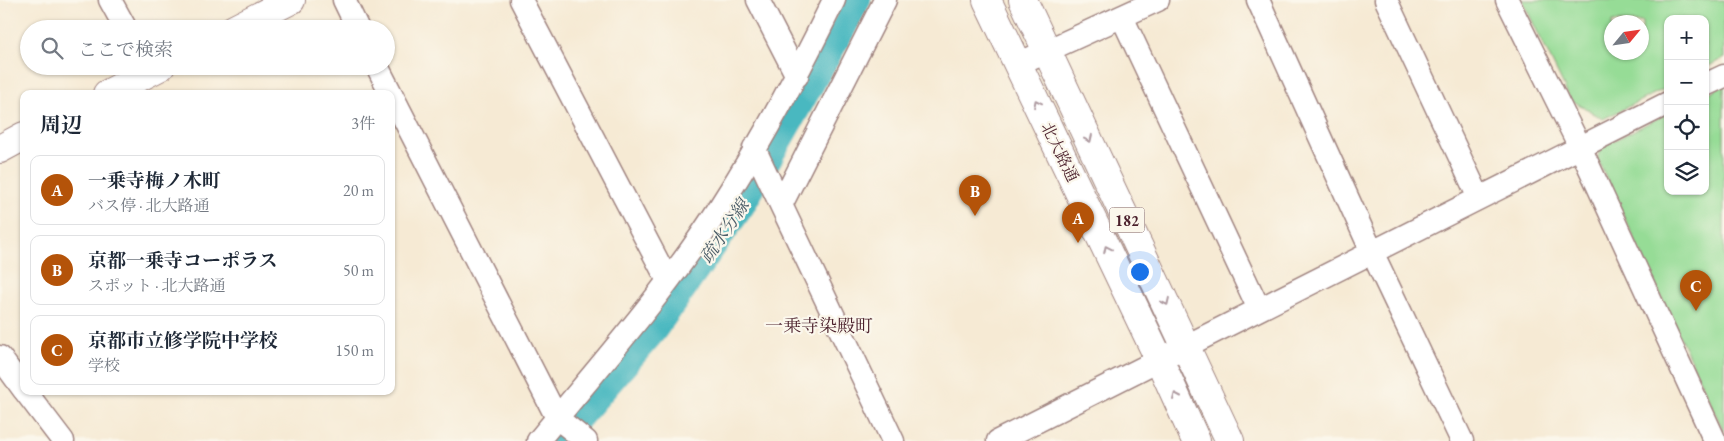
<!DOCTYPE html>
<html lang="ja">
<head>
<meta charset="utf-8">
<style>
	body { margin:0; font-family:"EB Garamond","Noto Serif JP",serif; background:#f2f2f3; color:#1f2937 }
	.controls { position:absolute; right:15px; top:15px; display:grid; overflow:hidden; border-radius:10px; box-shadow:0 1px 4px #0004 }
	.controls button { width:45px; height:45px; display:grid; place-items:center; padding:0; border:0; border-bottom:1px solid #e0e1e3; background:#fff; color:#1f2937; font:25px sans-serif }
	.compass { position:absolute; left:1604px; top:15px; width:45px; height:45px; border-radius:50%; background:#fff; box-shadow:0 1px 4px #0004; rotate:61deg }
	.you { position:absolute; left:1139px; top:271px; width:18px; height:18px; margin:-12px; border:4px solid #fff; border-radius:50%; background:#1a73e8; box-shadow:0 0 0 8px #1a73e833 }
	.badge { display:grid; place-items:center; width:32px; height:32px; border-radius:50%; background:#b45309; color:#fff; font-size:16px; font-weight:700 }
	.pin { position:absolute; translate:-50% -41px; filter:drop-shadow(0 1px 2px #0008) }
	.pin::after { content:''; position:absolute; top:26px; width:18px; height:15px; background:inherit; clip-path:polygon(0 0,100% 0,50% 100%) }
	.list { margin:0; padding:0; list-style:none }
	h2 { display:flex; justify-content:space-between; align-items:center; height:65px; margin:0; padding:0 20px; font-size:21px }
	h2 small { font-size:16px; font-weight:400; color:#747a83 }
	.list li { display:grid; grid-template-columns:32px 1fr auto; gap:15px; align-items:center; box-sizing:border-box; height:70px; margin:0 10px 10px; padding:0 10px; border:1px solid #e0e1e3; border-radius:10px }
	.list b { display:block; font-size:19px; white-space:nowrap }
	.list p { margin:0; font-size:16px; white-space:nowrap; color:#747a83 }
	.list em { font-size:16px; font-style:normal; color:#747a83 }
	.icon { flex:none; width:28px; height:28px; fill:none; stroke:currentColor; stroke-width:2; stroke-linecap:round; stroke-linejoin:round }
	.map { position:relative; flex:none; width:1724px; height:441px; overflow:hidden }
	.search { position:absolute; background:#fff; box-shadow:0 1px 4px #0004; left:20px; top:20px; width:375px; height:55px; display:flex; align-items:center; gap:12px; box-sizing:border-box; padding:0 18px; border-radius:28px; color:#747a83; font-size:19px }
	.panel { position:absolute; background:#fff; box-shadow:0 1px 4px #0004; left:20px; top:90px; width:375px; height:305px; border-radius:10px }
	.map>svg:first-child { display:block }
	.green { fill:#96dc96; stroke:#707e60; fill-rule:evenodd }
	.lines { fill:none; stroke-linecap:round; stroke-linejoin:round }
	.canal { stroke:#49b8c0; stroke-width:26 }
	.street-casing { stroke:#a08480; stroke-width:25 }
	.secondary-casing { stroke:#a08480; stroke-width:30 }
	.primary-casing { stroke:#a08480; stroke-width:30 }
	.street { stroke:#fff; stroke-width:22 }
	.secondary { stroke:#fff; stroke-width:28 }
	.primary { stroke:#fff; stroke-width:28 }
	.oneway { stroke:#ae9aa0 }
	.labels { text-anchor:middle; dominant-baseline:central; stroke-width:4.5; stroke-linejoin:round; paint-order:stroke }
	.shield { fill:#fbf7ec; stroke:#7f6065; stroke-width:1 }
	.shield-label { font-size:15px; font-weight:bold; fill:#4a1f2b }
	.street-label { font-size:16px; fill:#4a1f2b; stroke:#fbf7ec }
	.water-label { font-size:18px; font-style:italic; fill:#4a5c67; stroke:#fbf7ec }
	.neighbourhood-label { font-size:18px; fill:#4a1f2b; stroke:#fbf7ec }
</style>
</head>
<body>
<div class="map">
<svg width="1724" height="441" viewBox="0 0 1724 441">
	<rect width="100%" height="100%" fill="#fbf7ec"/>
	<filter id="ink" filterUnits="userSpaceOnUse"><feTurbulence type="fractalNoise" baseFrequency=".02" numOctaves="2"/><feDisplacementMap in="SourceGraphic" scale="10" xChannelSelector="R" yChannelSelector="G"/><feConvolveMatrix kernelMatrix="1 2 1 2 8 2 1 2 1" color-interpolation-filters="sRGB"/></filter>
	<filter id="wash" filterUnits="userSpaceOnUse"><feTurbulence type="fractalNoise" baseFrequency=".0096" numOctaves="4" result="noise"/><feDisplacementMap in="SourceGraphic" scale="20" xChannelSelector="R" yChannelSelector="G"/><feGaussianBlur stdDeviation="1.12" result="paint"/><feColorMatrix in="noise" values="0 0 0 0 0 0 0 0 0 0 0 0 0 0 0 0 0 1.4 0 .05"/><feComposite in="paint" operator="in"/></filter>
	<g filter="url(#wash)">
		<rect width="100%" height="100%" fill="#f6ead4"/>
		<path class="green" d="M1522,0H1724V58L1705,68V19H1668V87L1603,119L1570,99ZM1612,22H1642V52H1612Z
			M1724,85V432L1597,158L1603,146L1668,113V191H1705V95Z"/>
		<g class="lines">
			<path class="canal" d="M559,441L653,332L742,206L843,29L858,0"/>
		</g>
	</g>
	<g filter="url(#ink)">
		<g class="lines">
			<defs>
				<path id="street" d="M110,0L126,29
					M344,0L358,29
					M521,0L668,281
					M758,0L797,76
					M1258,0L1372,252L1462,441
					M1386,0L1479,198
					M1507,0L1580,147L1715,441
					M1122,17L1259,309
					M1018,64L1158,0
					M377,66L557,418L586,441
					M1705,85L1724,76
					M754,148L893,441
					M781,205L885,0
					M0,357L24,390
					M25,391L63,441
					M538,441C601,364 668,289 721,205C763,140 800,70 834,0
					M998,441L1668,103"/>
				<path id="secondary" d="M234,29L291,0
					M107,94L161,66
					M0,149L24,136"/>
				<path id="primary" d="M987,0L1159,359L1196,441
					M1023,0L1230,441"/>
			</defs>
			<use href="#street" class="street-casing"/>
			<use href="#secondary" class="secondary-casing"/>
			<use href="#primary" class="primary-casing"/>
			<use href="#street" class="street"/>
			<use href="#secondary" class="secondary"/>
			<use href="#primary" class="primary"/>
		</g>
		<defs><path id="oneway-chevron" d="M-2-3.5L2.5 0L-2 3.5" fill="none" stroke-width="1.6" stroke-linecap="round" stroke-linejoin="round" transform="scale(1.25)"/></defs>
		<g class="oneway">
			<use href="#oneway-chevron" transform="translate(1037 103) rotate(-116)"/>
			<use href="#oneway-chevron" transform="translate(1089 139) rotate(65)"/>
			<use href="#oneway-chevron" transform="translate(1107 249) rotate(-116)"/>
			<use href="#oneway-chevron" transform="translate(1166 302) rotate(65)"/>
			<use href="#oneway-chevron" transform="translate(1176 396) rotate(-114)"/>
		</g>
	</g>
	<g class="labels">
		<rect class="shield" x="1109.5" y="207.5" width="35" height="25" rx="4"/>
		<g class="shield-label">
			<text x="1127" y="220">182</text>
		</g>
		<g class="street-label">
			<text transform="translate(1060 152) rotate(64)">北大路通</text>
		</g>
		<g class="water-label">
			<text transform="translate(724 231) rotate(-56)">疏水分線</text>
		</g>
		<g class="neighbourhood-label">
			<text x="819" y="325">一乗寺染殿町</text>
		</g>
	</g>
</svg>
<div class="controls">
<button>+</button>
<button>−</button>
<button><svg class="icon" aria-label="locate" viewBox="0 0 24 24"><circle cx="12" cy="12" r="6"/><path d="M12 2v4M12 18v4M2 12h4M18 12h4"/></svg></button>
<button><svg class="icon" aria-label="layers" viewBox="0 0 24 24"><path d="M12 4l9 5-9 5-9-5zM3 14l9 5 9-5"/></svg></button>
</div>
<svg class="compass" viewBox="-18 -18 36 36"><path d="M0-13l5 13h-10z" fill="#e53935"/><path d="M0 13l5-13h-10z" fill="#747a83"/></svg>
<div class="you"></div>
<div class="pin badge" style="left:1078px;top:243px">A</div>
<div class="pin badge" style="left:975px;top:216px">B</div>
<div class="pin badge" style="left:1696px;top:311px">C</div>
<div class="search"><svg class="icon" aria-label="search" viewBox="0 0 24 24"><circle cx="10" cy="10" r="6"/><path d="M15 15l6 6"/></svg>ここで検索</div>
<section class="panel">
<h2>周辺<small>3件</small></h2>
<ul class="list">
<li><span class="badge">A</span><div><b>一乗寺梅ノ木町</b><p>バス停 · 北大路通</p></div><em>20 m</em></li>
<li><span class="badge">B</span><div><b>京都一乗寺コーポラス</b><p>スポット · 北大路通</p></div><em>50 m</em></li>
<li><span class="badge">C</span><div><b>京都市立修学院中学校</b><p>学校</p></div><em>150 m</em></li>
</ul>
</section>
</div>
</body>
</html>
